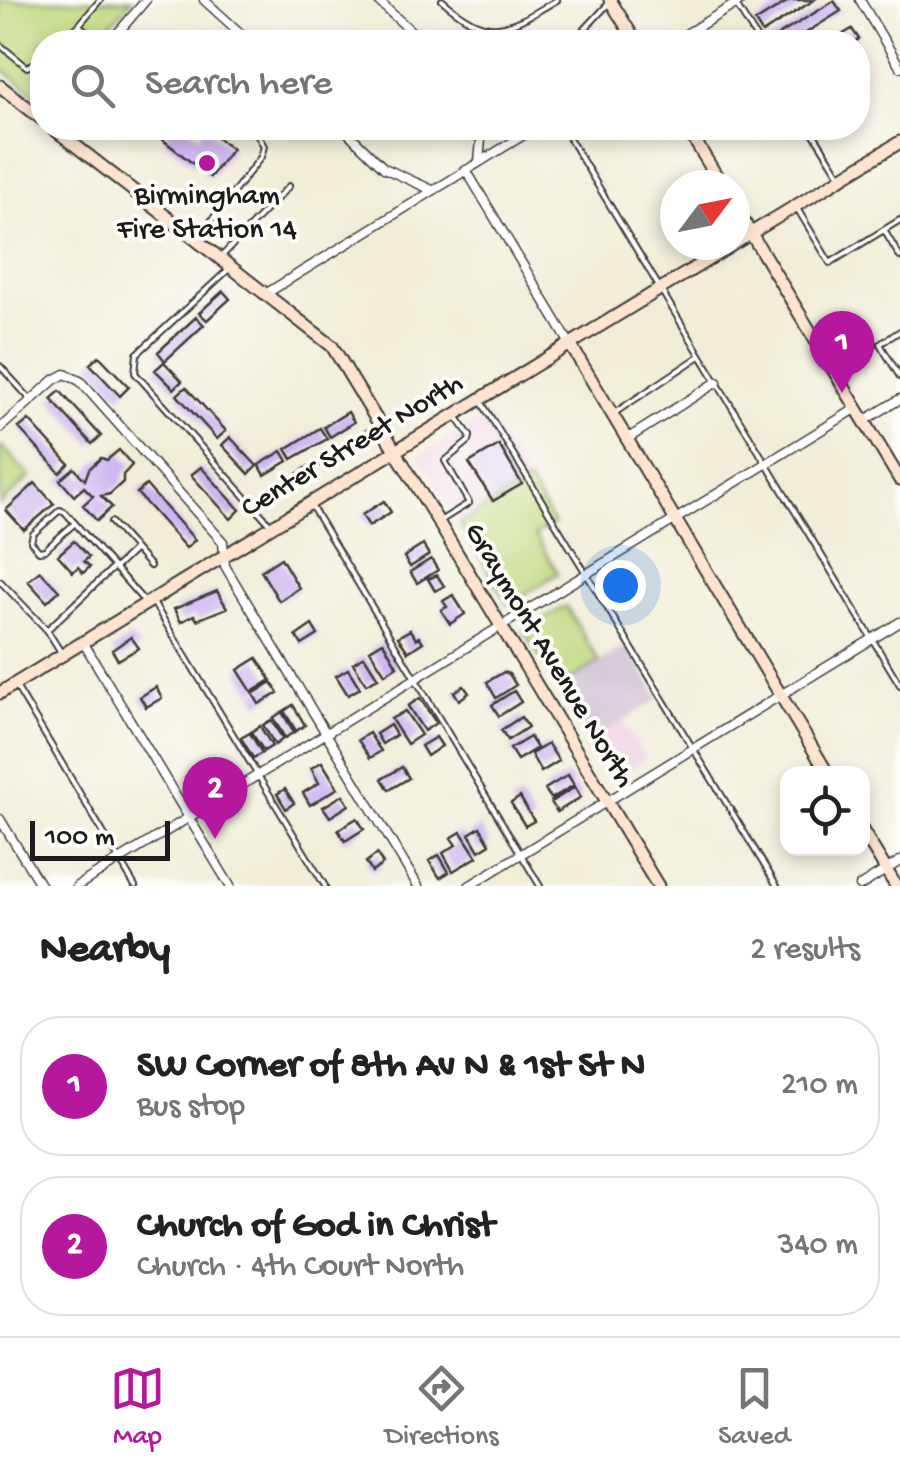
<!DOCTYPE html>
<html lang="en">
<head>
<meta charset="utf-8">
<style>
	body { margin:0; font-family:"Gochi Hand",sans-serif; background:#f6f6f6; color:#222 }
	.controls { position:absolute; right:30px; bottom:30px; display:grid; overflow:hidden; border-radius:20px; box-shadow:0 5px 15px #0003 }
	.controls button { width:90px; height:90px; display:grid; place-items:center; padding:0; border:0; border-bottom:2px solid #e0e0e0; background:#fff; color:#222; font:50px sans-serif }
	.compass { position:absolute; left:660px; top:170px; width:90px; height:90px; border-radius:50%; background:#fff; box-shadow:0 5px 15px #0003; rotate:58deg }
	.scale { position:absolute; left:30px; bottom:25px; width:140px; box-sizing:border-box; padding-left:10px; border:5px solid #1c1c1c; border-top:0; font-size:28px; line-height:35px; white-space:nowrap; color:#1c1c1c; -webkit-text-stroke:8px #fdfcf7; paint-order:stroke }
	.you { position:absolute; left:620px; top:585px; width:35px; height:35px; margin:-25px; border:8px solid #fff; border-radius:50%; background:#1a73e8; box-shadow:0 0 0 15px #1a73e833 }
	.badge { display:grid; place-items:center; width:65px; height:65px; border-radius:50%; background:#b5179e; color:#fff; font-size:32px; font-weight:700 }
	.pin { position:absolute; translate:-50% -82px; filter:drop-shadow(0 2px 5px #0008) }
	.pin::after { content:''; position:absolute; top:52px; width:35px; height:30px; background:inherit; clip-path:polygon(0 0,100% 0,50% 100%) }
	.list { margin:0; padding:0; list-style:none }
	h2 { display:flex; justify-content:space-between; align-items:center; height:130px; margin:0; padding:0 40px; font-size:42px }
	h2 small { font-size:32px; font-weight:400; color:#767676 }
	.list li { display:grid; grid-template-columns:65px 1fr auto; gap:30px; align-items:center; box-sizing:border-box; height:140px; margin:0 20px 20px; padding:0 20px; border:2px solid #e0e0e0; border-radius:40px }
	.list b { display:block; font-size:38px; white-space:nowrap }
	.list p { margin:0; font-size:32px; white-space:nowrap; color:#767676 }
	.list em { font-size:32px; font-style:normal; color:#767676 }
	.icon { flex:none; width:55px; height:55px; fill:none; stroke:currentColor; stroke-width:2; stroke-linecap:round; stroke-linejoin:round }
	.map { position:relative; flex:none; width:900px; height:886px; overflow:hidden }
	.search { position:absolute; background:#fff; box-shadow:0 5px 15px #0003; left:30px; right:30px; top:30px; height:110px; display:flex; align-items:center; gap:25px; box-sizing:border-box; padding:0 35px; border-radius:40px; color:#767676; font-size:38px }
	.sheet { height:450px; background:#fff }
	nav { display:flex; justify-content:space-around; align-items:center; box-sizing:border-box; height:140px; border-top:2px solid #e0e0e0; background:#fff; font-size:28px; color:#767676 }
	nav a { display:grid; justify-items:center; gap:5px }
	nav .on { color:#b5179e }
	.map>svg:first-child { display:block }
	.built { fill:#f0d0e5 }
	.industrial { fill:#cebed2 }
	.green { fill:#bed77b; stroke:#6d7a4c; stroke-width:2.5 }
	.building { fill:#cdb4f2 }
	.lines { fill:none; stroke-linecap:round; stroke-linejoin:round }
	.lane-casing { stroke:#3c3b38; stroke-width:8 }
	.street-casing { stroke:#3c3b38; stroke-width:11 }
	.secondary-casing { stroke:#3c3b38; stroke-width:15 }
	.lane { stroke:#fff; stroke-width:4 }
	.street { stroke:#fff; stroke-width:8 }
	.secondary { stroke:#fde4d1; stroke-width:11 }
	.poi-dot { fill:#b5179e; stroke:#fdfcf7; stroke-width:4 }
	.labels { text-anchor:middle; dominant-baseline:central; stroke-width:8; stroke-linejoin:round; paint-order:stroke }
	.poi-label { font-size:30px; fill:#1c1c1c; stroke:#fdfcf7 }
	.street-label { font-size:30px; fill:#1c1c1c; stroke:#fdfcf7 }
</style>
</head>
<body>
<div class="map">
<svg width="900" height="886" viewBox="0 0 900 886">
	<rect width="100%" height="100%" fill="#fdfcf7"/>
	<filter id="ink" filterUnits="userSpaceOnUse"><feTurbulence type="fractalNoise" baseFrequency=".01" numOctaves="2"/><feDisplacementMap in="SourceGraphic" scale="20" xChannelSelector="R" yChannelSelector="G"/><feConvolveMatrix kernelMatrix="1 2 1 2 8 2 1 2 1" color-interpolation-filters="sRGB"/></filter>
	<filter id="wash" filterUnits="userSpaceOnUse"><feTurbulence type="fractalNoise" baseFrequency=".0048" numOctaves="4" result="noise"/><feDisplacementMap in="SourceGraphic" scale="40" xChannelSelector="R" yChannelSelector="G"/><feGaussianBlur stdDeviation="2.25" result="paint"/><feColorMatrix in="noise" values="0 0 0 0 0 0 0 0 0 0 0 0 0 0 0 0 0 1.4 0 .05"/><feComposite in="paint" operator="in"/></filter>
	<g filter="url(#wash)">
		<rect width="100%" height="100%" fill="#f1edd8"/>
		<path class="built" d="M488,414L528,482L460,524L418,457Z
			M623,721L646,759L613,778L591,741Z"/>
		<path class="industrial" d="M627,645L659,699L591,741L558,687Z"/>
		<path class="green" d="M0,0H132L94,42H42V100L0,67Z
			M2,446L30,477L0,505V448Z
			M528,482L554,524L535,535L558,573L508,605L460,524Z
			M566,606L599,662L558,687L524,631Z"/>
		<g id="blocks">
			<path class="building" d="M790,0H814L762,33L755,22Z
				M834,1L841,11L791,42H767Z
				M852,29L859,39L855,42H830Z
				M173,128H188L199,136L205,128L232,149L210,177L163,140Z
				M675,211V242L661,219Z
				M223,291L230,299L207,320L199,313Z
				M196,317L204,325L165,361L158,352Z
				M99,356L129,387L120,396L90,364Z
				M164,362L182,381L174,389L155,370Z
				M186,387L226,431L217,439L177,395Z
				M60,391L101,436L92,444L51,399Z
				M348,412L354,422L330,437L324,427Z
				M29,420L69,464L60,473L19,428Z
				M320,428L327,439L292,459L286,449Z
				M230,437L257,466L249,474L222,445Z
				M499,445L522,484L493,501L469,463Z
				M119,450L132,465L123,475V482L110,494L101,496L112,507L97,521L83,505L93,496L84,487L74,496L60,480L74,468L85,480L89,469L101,458L107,460Z
				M282,451L288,461L265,475L259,465Z
				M201,467L240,510L231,519L191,475Z
				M35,483L54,504L24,530L6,510Z
				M146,485L195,540L186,548L137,493Z
				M384,501L391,512L369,526L362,515Z
				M74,541L89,557L84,561L90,567L83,573L78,567L73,572L58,555Z
				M423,545L429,555L410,567L404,557Z
				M281,558L299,588L279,601L261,571Z
				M431,559L438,570L417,583L410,572Z
				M40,571L59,591L47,602L28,581Z
				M437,575L444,586L435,591L428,579Z
				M217,591L227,608L197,620L194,615L181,622L174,609Z
				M453,595L465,614L450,624L441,610L447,607L443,601Z
				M312,625L318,635L302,645L296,636Z
				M410,630L416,639L419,637L423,642L408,652L398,637Z
				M131,637L139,648L118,660L112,650Z
				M383,642L397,666L385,674L370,650Z
				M364,656L378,678L366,684L353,663Z
				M257,658L271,680L252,692L238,670Z
				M348,669L360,688L348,695L336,676Z
				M504,672L509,674L516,685L496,698L487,682Z
				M272,682L278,693L259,704L253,694Z
				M464,686L469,693L459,700L454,692Z
				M156,687L162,698L146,707L140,697Z
				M514,691L521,702L499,716L492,705Z
				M420,698L436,723L424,731L408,706Z
				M293,705L305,725L296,731L284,711Z
				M405,711L421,735L407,744L391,719Z
				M282,712L294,732L285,738L273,718Z
				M521,717L528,727L508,740L501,730Z
				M271,720L283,739L275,745L263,725Z
				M390,725L396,735L382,744L376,734Z
				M260,726L272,746L264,751L251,732Z
				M250,733L262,753L253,758L241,738Z
				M369,733L381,751L370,758L358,740Z
				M436,737L442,746L427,756L421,746Z
				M530,737L537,748L517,760L510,749Z
				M548,744L559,761L541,772L531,754Z
				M322,762L338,788L310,805L303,793L319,783L311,768Z
				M402,767L409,778L389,790L382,779Z
				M568,775L574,785L551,799L545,789Z
				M575,787L581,797L557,812L551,802Z
				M285,789L294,803L286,809L277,794Z
				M343,795L349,805L330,817L323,807Z
				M520,797L534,821L525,826L511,803Z
				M357,818L364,829L345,841L338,830Z
				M480,827L490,844L479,851L469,834Z
				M461,832L477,857L453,871L443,853L456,845L451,838Z
				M377,854L383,864L372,872L366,862Z
				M439,855L449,872L440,878L429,861Z"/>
		</g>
	</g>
	<g filter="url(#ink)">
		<use href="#blocks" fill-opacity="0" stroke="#3c3b38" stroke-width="2.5"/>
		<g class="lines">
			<defs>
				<path id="lane" d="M442,0C490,42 506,30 557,0
					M733,0L759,42
					M62,42L79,25
					M98,42L79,25L100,0
					M573,42L610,2
					M0,45L27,67L42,59
					M563,128L900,685
					M810,128L839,174
					M798,210L830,263L900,220
					M884,230L900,257
					M197,239L261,157L264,146L253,128
					M221,257L289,186
					M229,269L137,354L135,373L269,523
					M900,331L880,344L900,377
					M0,366L31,400
					M482,403L777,886
					M616,412L700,356
					M253,505L376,427
					M312,507L540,886
					M440,521L469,503L445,461L469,441L470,436L458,419
					M111,522L135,549L115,568
					M75,523L45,550L39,551L31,542L33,534L60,510L65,512L143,600
					M135,549L150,566
					M0,581L47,630L62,654
					M154,604L325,886
					M48,629L114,567
					M17,688L135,886"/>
				<path id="street" d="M204,0L250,42
					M377,0L423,42
					M860,0L900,67
					M110,42L146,0
					M673,42L742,0
					M858,77H859
					M343,128L384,168L432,190
					M479,162L482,128
					M466,170L570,344
					M267,293L535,128
					M864,421L900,399
					M0,428L54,380L65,374L80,381L223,542L225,566L418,886
					M627,439L717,382
					M83,642L230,886
					M0,819L41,886
					M77,886L857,408
					M469,886L900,622
					M860,886L900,861"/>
				<path id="secondary" d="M610,0L636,42
					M0,86L42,119
					M53,128L332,346L658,886
					M687,128L722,185
					M735,207L900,480
					M735,243L900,142
					M570,344L828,774
					M0,693L732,245
					M862,830L896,886"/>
			</defs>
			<use href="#lane" class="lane-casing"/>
			<use href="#street" class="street-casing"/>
			<use href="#secondary" class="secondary-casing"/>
			<use href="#lane" class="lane"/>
			<use href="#street" class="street"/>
			<use href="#secondary" class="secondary"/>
		</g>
	</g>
	<circle class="poi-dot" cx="207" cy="163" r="10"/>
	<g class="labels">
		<g class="poi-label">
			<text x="207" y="197">Birmingham<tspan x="207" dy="34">Fire Station 14</tspan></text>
		</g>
		<g class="street-label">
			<text transform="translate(353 447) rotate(-31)">Center Street North</text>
			<text transform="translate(548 656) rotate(59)">Graymont Avenue North</text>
		</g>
	</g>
</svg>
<div class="controls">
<button><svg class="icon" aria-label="locate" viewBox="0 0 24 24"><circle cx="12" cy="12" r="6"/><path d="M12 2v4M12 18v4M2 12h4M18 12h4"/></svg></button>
</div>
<svg class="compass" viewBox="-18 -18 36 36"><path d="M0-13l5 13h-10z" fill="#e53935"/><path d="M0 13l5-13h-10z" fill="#767676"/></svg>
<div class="scale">100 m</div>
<div class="you"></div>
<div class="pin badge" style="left:842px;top:393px">1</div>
<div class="pin badge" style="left:215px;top:839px">2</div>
<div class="search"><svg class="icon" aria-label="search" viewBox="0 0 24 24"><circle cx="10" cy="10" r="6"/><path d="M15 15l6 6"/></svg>Search here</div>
</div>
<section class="sheet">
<h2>Nearby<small>2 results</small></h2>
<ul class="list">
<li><span class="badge">1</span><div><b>SW Corner of 8th Av N &amp; 1st St N</b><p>Bus stop</p></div><em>210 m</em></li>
<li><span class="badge">2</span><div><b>Church of God in Christ</b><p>Church · 4th Court North</p></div><em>340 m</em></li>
</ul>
</section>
<nav>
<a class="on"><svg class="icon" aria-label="map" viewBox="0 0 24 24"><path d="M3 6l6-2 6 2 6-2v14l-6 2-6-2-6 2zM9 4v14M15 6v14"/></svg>Map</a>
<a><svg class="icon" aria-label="directions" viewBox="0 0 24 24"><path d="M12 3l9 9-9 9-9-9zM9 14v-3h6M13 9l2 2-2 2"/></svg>Directions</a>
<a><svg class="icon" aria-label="saved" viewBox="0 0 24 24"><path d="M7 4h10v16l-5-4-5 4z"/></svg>Saved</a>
</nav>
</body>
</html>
